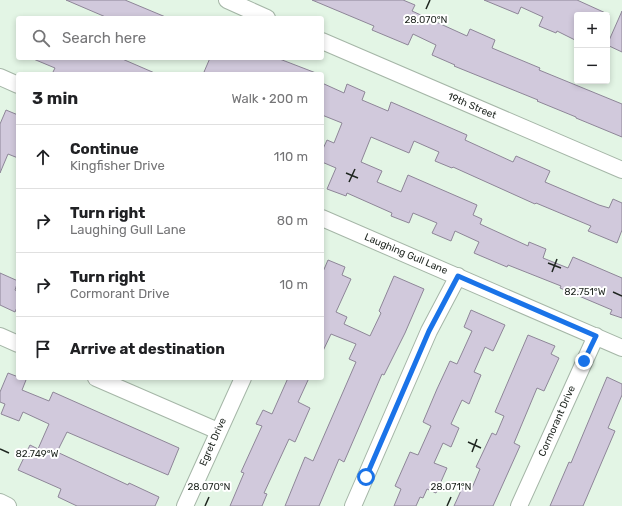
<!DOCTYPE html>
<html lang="en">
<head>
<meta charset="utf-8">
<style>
	body { margin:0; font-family:Rubik,sans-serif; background:#f2f2f2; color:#202124 }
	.controls { position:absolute; right:12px; top:12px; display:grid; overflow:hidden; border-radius:4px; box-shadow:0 2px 6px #0003 }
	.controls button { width:36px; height:36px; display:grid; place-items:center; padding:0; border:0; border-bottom:1px solid #e0e0e0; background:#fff; color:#202124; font:20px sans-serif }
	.stop { position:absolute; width:12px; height:12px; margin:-9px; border:3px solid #1a73e8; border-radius:50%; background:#fff }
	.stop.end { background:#1a73e8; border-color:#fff; box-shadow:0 1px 4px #0008 }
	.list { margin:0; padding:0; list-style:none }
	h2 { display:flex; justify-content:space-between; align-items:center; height:52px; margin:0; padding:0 16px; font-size:17px }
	h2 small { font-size:13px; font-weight:400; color:#757577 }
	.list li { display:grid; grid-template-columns:26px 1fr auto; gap:12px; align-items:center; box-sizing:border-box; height:64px; padding:0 16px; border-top:1px solid #e0e0e0 }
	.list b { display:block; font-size:15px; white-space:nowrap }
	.list p { margin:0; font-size:13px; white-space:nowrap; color:#757577 }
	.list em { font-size:13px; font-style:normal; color:#757577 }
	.icon { flex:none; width:22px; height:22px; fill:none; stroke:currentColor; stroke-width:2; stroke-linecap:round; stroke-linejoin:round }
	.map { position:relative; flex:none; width:622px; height:506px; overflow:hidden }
	.search { position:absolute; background:#fff; box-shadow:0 2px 6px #0003; left:16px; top:16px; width:308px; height:44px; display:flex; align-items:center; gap:10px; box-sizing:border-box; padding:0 14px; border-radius:4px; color:#757577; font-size:15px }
	.panel { position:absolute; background:#fff; box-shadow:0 2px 6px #0003; left:16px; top:72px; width:308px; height:308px; border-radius:4px }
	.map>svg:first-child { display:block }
	.building { fill:#d1c9dc; stroke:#8e8698 }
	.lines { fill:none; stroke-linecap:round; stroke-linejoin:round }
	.minor-casing { stroke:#a5b6a7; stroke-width:18 }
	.minor { stroke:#fff; stroke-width:16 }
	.route { stroke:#1a73e8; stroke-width:5 }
	.ticks { fill:none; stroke:#1e251f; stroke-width:1.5 }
	.labels { text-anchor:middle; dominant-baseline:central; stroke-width:4; stroke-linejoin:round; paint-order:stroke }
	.street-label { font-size:10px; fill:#1e251f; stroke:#fff }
	.ticks-label { font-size:10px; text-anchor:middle; fill:#1e251f; stroke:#fff; stroke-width:4; stroke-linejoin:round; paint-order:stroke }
</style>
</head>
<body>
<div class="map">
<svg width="622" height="506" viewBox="0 0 622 506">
	<rect width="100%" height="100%" fill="#e3f5e5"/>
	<path class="building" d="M66,0H125L168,18H108Z
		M312,0H403L415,5L412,11L467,36L470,29L495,40L492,48L540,68L539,70L622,104V137L576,118V117L537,101L538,100L454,66L455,65L432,55L436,45L413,34L408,45L372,30L374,26Z
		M484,0H577L610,15H577V41L557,31L556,33L539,26L543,17L521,7L518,14Z
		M622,11V52L607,45Z
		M31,58H120L157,74H52L55,68Z
		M210,58H277L316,73L210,74L204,72Z
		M322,83L344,93L347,84L365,92L362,100L388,111L391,102L467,135L465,140L513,162L516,156L550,171L545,182L599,205L609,208L613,199L622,203V230L617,243L588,231L591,226L536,203L535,204L453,167L452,168L435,161L439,152L414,141L409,153L371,137L361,162L382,171L377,182L401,192L408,175L477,205L473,215L482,219L480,224L528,246L529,242L546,249L543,258L568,268L573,257L622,278V318L610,314L612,310L560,288L561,286L508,265L507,267L474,253L479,242L455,231L451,241L432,233L437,223L413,213L409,223L391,216L392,213L347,193L346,196L327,189L336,168L322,162V151L327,140L334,143L342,123L322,115Z
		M6,110L18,115V158L8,154L0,173V124Z
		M328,260L345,267L342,275L351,279L336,312L347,317L344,324L370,336L381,313L379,311L394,276L424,289L405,333L384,375L382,374L344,462L339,459L319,506H285L305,457L313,461L356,362L349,359L356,344L331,334L322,353V274Z
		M0,273L18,281L15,290L18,292V305L15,312L0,305Z
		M471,310L505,325L493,351L485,347L474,372L481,375L469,404L462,400L451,424L459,428L451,447L443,443L434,463L447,468L436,493L427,489L423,498L420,497L416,506H394L401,489L395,486L410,452L418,455L431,426L423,422L437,389L450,361L457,364L472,331L464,327Z
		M528,335L555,346L551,354L559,358L544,391L537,388L514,443L520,446L493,506H454L464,484L472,488L480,469L476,467L492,433L496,435L504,416L495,412Z
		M8,373L26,380L22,390L49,401L53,392L179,448L168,475L67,432L57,452L128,485L129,483L159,497L155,506H77L58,497L61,489L18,470L30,445L38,449L49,424L23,412L19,421L1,414L5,404L0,402V392Z
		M607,377L622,384V395L608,428L615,431L583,506H550L569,462L571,463Z
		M288,378H309L298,402L310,408L295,442L289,439L264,493L267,494L262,506H230L244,473L241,472L262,426L256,424L263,410L272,414Z"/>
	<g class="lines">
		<defs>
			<path id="minor" d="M227,0L267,18
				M322,41L622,170
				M0,77L18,85
				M322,218L622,348
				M0,336L18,344
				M96,378L218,431
				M0,502L8,506
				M185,506L243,378
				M353,506L429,331L458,276
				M519,506L596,336"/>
		</defs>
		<use href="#minor" class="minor-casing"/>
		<use href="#minor" class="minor"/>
	</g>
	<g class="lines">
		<path class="route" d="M366,477L429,331L458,276L596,336L584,361"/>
	</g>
	<path class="ticks" d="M426,9L430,0M346,173L358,178M349,182L355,169M548,263L561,268M552,272L557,259M613,292L622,296M468,442L481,448M0,449L9,453M472,452L477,439M205,506L209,497M447,506L451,497"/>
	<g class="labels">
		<g class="street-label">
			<text transform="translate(472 106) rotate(23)">19th Street</text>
			<text transform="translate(406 254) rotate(23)">Laughing Gull Lane</text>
			<text transform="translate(557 421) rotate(-66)">Cormorant Drive</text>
			<text transform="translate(213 442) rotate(-66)">Egret Drive</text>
		</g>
	</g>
	<g class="ticks-label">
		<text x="426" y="23">28.070°N</text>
		<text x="585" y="295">82.751°W</text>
		<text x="37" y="457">82.749°W</text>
		<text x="209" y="490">28.070°N</text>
		<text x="451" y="490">28.071°N</text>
	</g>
</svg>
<div class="controls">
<button>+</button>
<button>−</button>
</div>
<div class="stop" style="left:366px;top:477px"></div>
<div class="stop end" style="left:584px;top:361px"></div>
<div class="search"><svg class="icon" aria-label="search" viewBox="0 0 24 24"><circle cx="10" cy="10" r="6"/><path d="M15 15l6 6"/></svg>Search here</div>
<section class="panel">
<h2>3 min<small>Walk · 200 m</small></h2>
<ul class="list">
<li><svg class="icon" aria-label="ahead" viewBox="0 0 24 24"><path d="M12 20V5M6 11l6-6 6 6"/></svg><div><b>Continue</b><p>Kingfisher Drive</p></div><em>110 m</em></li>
<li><svg class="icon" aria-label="right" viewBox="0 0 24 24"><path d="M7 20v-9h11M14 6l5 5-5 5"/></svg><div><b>Turn right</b><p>Laughing Gull Lane</p></div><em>80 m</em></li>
<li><svg class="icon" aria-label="right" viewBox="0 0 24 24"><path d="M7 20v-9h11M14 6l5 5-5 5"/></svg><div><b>Turn right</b><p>Cormorant Drive</p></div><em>10 m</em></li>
<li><svg class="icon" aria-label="arrive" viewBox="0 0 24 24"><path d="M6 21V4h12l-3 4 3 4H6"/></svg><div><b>Arrive at destination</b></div></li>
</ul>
</section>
</div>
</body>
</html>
